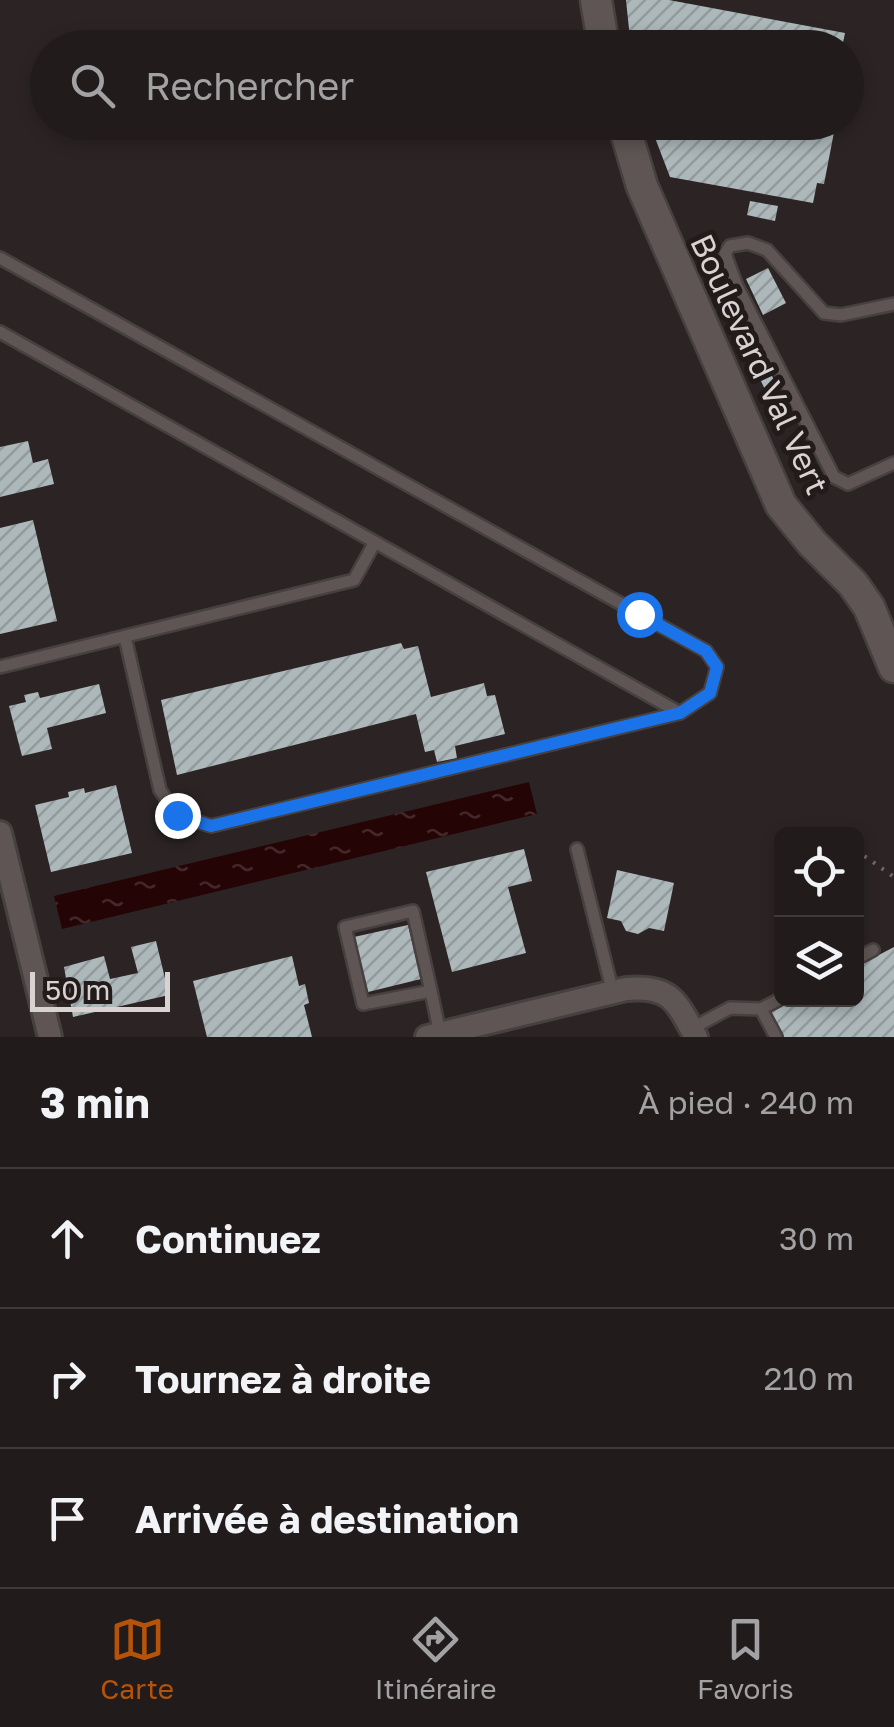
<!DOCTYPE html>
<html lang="fr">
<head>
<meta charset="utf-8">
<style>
	body { margin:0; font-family:"Golos Text",sans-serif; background:#292424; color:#f1f3f6 }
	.controls { position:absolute; right:30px; bottom:30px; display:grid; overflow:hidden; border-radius:15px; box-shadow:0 5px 15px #0003 }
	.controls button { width:90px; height:90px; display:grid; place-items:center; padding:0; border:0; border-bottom:2px solid #3e393a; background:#211b1b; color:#f1f3f6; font:50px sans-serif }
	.scale { position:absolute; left:30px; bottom:25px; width:140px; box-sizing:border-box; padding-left:10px; border:5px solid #d8d2d2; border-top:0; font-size:28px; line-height:35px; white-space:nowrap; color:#d8d2d2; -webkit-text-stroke:8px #221b1a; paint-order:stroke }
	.stop { position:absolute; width:30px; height:30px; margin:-22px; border:8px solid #1a73e8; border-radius:50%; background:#fff }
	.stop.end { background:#1a73e8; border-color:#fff; box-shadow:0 2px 10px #0008 }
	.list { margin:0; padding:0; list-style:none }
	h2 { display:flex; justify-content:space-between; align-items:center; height:130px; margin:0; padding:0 40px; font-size:42px }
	h2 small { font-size:32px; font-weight:400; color:#a2a1a3 }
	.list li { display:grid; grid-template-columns:65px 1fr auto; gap:30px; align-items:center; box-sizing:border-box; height:140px; padding:0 40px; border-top:2px solid #3e393a }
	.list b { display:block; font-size:38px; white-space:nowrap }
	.list em { font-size:32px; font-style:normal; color:#a2a1a3 }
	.icon { flex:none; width:55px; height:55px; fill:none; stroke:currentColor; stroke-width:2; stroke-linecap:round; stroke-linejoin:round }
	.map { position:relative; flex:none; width:894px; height:1037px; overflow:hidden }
	.search { position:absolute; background:#211b1b; box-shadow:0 5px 15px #0003; left:30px; right:30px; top:30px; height:110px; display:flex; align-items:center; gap:25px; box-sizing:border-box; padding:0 35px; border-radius:55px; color:#a2a1a3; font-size:38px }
	.sheet { height:550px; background:#211b1b }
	nav { display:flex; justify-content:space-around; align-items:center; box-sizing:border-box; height:140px; border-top:2px solid #3e393a; background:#211b1b; font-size:28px; color:#a2a1a3 }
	nav a { display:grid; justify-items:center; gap:5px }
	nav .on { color:#b45309 }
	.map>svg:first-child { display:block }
	.water { fill:url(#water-ripples) }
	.building { fill:url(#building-hatch) }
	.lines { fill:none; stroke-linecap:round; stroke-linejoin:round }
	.lane-casing { stroke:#474040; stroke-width:16 }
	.street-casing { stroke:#474040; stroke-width:28 }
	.secondary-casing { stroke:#474040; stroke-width:35 }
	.path { stroke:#6f6868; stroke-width:4; stroke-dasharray:2.5 8; stroke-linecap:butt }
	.lane { stroke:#5f5555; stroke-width:11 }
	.street { stroke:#5f5555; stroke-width:22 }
	.secondary { stroke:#5f5555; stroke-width:30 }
	.route { stroke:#1a73e8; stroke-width:12 }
	.labels { text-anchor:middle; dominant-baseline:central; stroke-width:10; stroke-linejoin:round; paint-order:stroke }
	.street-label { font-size:32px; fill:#d8d2d2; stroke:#221b1a }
</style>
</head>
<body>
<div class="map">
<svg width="894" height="1037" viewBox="0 0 894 1037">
	<defs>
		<pattern id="water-ripples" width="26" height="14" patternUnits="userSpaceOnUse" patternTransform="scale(2.5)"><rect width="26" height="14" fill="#250406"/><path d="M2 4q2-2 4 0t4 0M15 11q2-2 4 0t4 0" fill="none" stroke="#442829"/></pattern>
		<pattern id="building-hatch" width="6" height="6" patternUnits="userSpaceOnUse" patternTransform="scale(2.5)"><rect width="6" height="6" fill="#adb8bb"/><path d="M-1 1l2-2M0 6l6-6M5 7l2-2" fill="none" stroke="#929a9c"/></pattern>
	</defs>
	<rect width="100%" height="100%" fill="#2c2424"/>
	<path class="water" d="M529,782L537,814L62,929L54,896Z"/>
	<path class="building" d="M626,0H669L845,33L842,48H631Z
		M649,122H836L824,184L817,183L813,203L670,177Z
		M750,201L778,206L775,221L747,215Z
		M768,268L786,303L763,315L746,279Z
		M768,368L794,420L783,426L757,373Z
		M28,441L33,463L48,459L54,484L0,497V447Z
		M33,520L57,621L0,634V528Z
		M401,643L404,649L418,646L431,697L484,683L487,696L495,695L505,734L455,746L457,758L437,762L434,750L425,752L416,714L177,775L161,700Z
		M99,684L106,713L47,728L52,749L22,756L9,706L26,702L24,695L38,692L40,698Z
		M116,785L132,853L51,872L35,805L69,797L68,792L84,788L85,793Z
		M524,849L532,881L508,887L526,953L452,972L426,872Z
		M617,870L674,883L664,931L649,928L638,934L626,931L621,921L607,918Z
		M408,925L421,979L368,992L354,937Z
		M156,941L169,995L73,1017L64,967L104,956L110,979L138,973L131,947Z
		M894,947V1037H782L769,1012L793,999H856V967Z
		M292,956L299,986L305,984L309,1003L304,1005L312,1037H207L193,981Z"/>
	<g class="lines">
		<defs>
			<path id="lane" d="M0,258L706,651L717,667L710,693L680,713L211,826L177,815L160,790L125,637
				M894,304L841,315L824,313L767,250L748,243L730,246L725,254L737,286L834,477L848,484L894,463
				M0,332L680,713
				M0,667L354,580L375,542
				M577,849L613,993
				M856,959L873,950
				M431,991L413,911L345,927L363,1004L431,991L440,1034
				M761,1009L776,1037
				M691,1029L730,1008L761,1009L782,998"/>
			<path id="street" d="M0,833L50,1037
				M427,1037L626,989C671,985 676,1001 696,1037"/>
			<path id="secondary" d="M596,0L604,48
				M623,122L642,186L781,505L812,543L853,584L869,607L894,667"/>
		</defs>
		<use href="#lane" class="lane-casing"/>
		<use href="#street" class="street-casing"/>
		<use href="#secondary" class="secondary-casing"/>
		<path class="path" d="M856,850L894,877"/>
		<use href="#lane" class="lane"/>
		<use href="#street" class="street"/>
		<use href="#secondary" class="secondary"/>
	</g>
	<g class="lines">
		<path class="route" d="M177,815L211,826L680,713L710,693L717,667L706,651L639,614"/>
	</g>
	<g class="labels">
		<g class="street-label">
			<text transform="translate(760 364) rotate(65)">Boulevard Val Vert</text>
		</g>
	</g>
</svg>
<div class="controls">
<button><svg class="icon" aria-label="locate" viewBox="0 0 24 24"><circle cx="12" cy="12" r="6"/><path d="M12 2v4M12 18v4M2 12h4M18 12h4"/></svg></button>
<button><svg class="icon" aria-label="layers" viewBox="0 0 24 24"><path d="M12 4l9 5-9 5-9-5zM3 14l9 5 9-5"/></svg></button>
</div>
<div class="scale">50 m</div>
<div class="stop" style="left:639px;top:614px"></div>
<div class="stop end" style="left:177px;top:815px"></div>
<div class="search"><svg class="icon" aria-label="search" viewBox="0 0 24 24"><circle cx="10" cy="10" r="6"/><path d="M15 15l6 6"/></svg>Rechercher</div>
</div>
<section class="sheet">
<h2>3 min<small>À pied · 240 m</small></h2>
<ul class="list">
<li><svg class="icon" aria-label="ahead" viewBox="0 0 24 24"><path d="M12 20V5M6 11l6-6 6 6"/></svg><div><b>Continuez</b></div><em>30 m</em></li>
<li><svg class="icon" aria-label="right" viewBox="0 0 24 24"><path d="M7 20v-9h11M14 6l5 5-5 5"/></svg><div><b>Tournez à droite</b></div><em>210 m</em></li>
<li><svg class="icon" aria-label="arrive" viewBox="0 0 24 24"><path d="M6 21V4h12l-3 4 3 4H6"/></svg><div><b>Arrivée à destination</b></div></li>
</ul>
</section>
<nav>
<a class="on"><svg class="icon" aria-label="map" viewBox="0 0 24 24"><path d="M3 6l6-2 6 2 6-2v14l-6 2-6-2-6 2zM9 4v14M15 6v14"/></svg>Carte</a>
<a><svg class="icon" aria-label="directions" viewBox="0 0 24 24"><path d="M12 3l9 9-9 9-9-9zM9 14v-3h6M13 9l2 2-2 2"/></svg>Itinéraire</a>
<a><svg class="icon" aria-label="saved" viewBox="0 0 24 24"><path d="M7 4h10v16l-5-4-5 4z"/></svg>Favoris</a>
</nav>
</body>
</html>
